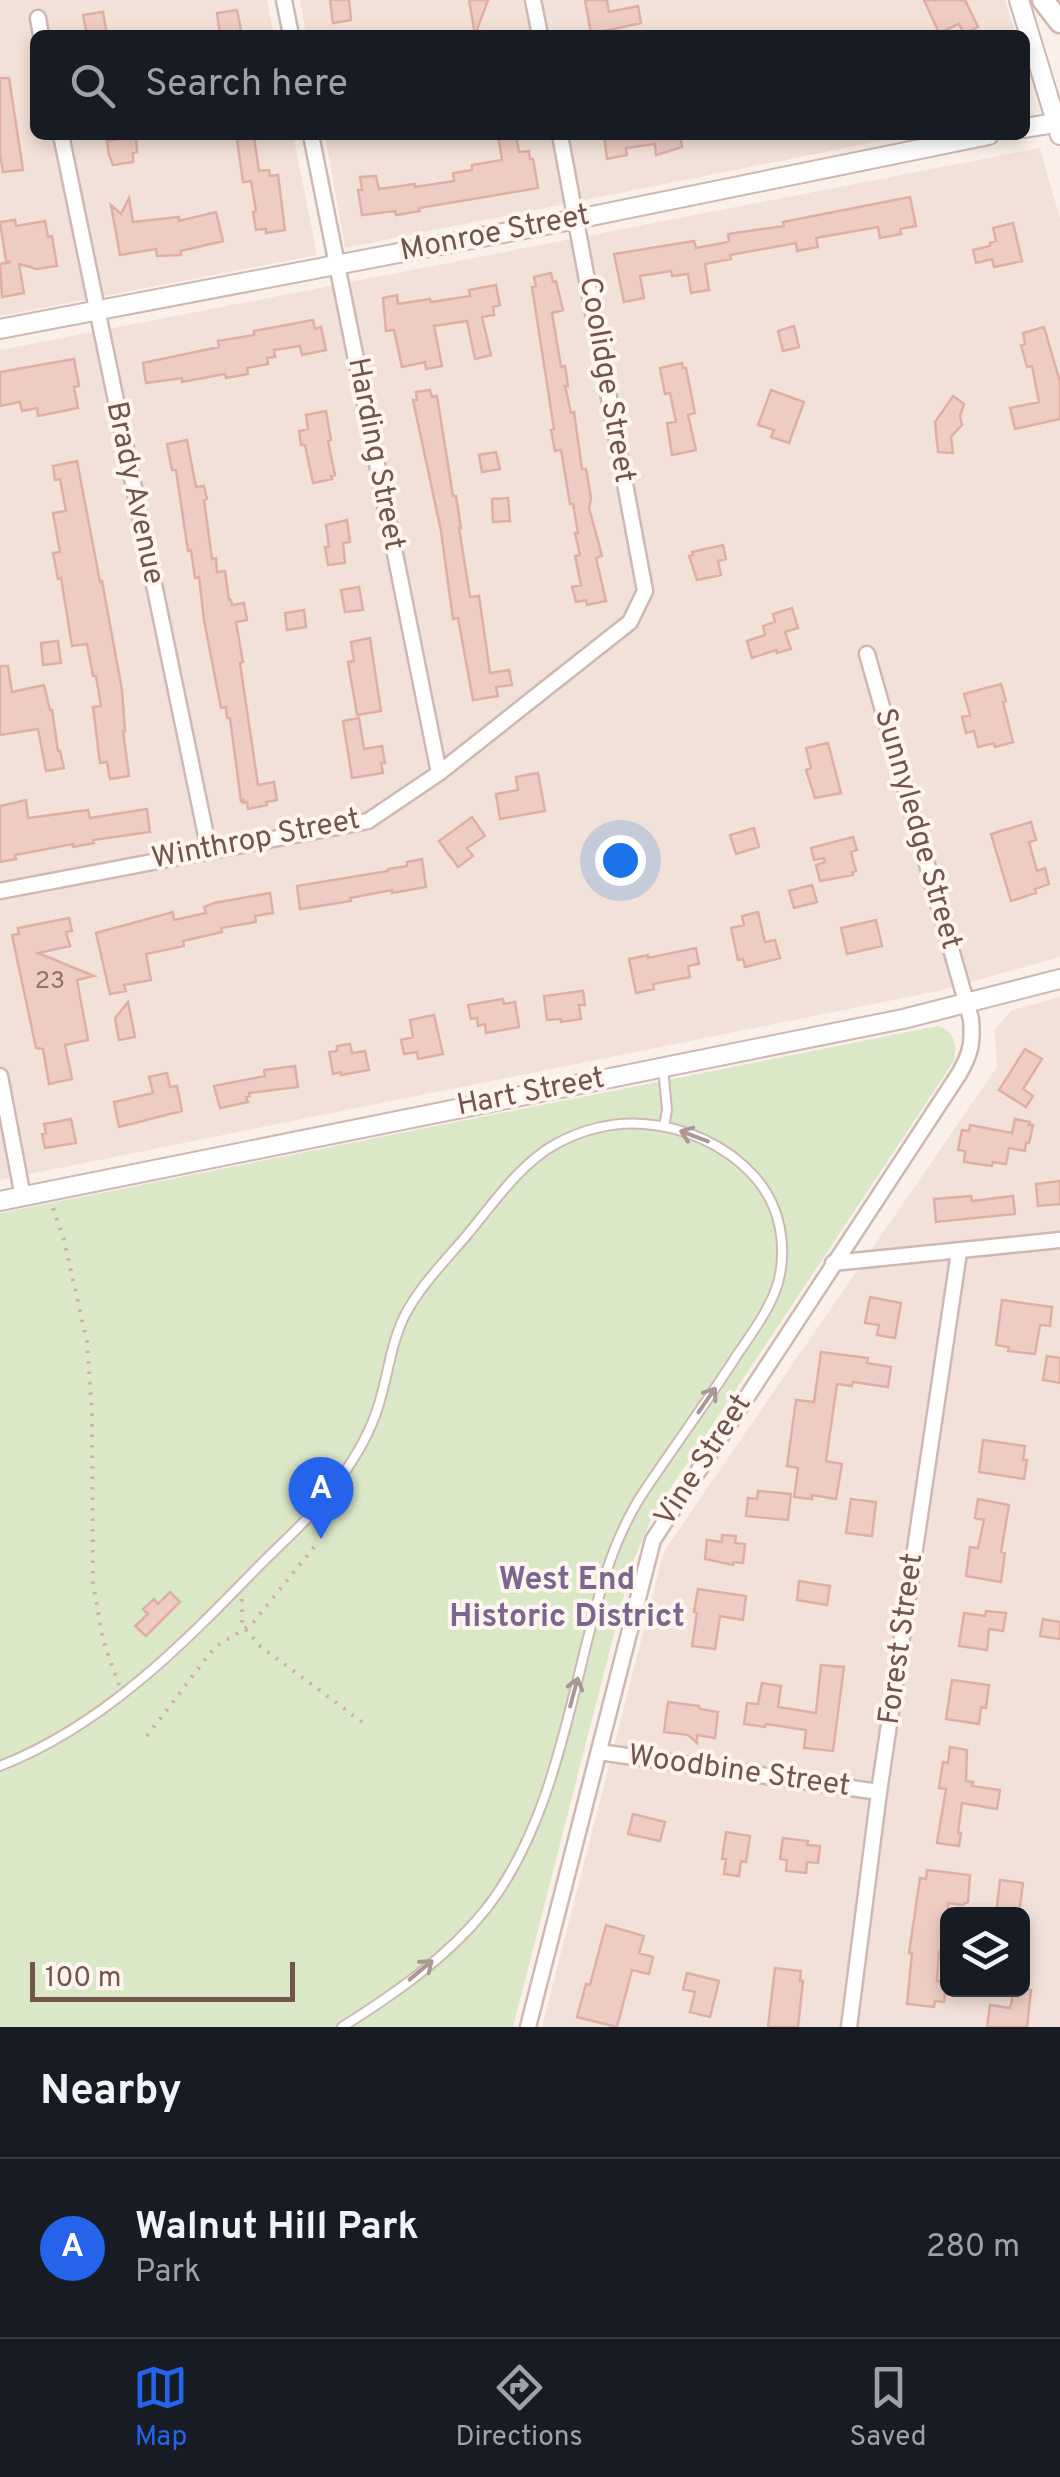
<!DOCTYPE html>
<html lang="en">
<head>
<meta charset="utf-8">
<style>
	body { margin:0; font-family:Overpass,sans-serif; background:#20242c; color:#f1f3f6 }
	.controls { position:absolute; right:30px; bottom:30px; display:grid; overflow:hidden; border-radius:15px; box-shadow:0 5px 15px #0003 }
	.controls button { width:90px; height:90px; display:grid; place-items:center; padding:0; border:0; border-bottom:2px solid #363941; background:#171b24; color:#f1f3f6; font:50px sans-serif }
	.scale { position:absolute; left:30px; bottom:25px; width:265px; box-sizing:border-box; padding-left:10px; border:5px solid #73544e; border-top:0; font-size:28px; line-height:35px; white-space:nowrap; color:#73544e; -webkit-text-stroke:8px #fef5ef; paint-order:stroke }
	.you { position:absolute; left:620px; top:860px; width:35px; height:35px; margin:-25px; border:8px solid #fff; border-radius:50%; background:#1a73e8; box-shadow:0 0 0 15px #1a73e833 }
	.badge { display:grid; place-items:center; width:65px; height:65px; border-radius:50%; background:#2563eb; color:#fff; font-size:32px; font-weight:700 }
	.pin { position:absolute; translate:-50% -82px; filter:drop-shadow(0 2px 5px #0008) }
	.pin::after { content:''; position:absolute; top:52px; width:35px; height:30px; background:inherit; clip-path:polygon(0 0,100% 0,50% 100%) }
	.list { margin:0; padding:0; list-style:none }
	h2 { display:flex; justify-content:space-between; align-items:center; height:130px; margin:0; padding:0 40px; font-size:42px }
	h2 small { font-size:32px; font-weight:400; color:#9ea1a6 }
	.list li { display:grid; grid-template-columns:65px 1fr auto; gap:30px; align-items:center; box-sizing:border-box; height:180px; padding:0 40px; border-top:2px solid #363941 }
	.list b { display:block; font-size:38px; white-space:nowrap }
	.list p { margin:0; font-size:32px; white-space:nowrap; color:#9ea1a6 }
	.list em { font-size:32px; font-style:normal; color:#9ea1a6 }
	.icon { flex:none; width:55px; height:55px; fill:none; stroke:currentColor; stroke-width:2; stroke-linecap:round; stroke-linejoin:round }
	.map { position:relative; flex:none; width:1060px; height:2027px; overflow:hidden }
	.search { position:absolute; background:#171b24; box-shadow:0 5px 15px #0003; left:30px; right:30px; top:30px; height:110px; display:flex; align-items:center; gap:25px; box-sizing:border-box; padding:0 35px; border-radius:15px; color:#9ea1a6; font-size:38px }
	.sheet { height:310px; background:#171b24 }
	nav { display:flex; justify-content:space-around; align-items:center; box-sizing:border-box; height:140px; border-top:2px solid #363941; background:#171b24; font-size:28px; color:#9ea1a6 }
	nav a { display:grid; justify-items:center; gap:5px }
	nav .on { color:#2563eb }
	.map>svg:first-child { display:block }
	.residential { fill:#f2e1d8; fill-rule:evenodd }
	.green { fill:#dbe8c8 }
	.building { fill:#eeccc3; stroke:#dfafa4; stroke-width:2.5 }
	.lines { fill:none; stroke-linecap:round; stroke-linejoin:round }
	.service-casing { stroke:#ceb9b2; stroke-width:12 }
	.minor-casing { stroke:#ceb9b2; stroke-width:19 }
	.tertiary-casing { stroke:#ceb9b2; stroke-width:22 }
	.secondary-casing { stroke:#d1b8b0; stroke-width:25 }
	.path { stroke:#d3aea6; stroke-width:4; stroke-dasharray:2.5 8; stroke-linecap:butt }
	.service { stroke:#fff; stroke-width:8 }
	.minor { stroke:#fff; stroke-width:14 }
	.tertiary { stroke:#fff; stroke-width:18 }
	.secondary { stroke:#fff; stroke-width:20 }
	.oneway { stroke:#ab9895 }
	.labels { text-anchor:middle; dominant-baseline:central; stroke-width:8; stroke-linejoin:round; paint-order:stroke }
	.number-label { font-size:25px; fill:#92726b }
	.street-label { font-size:30px; fill:#73544e; stroke:#fef5ef }
	.neighbourhood-label { font-size:32px; font-weight:bold; fill:#7a668f; stroke:#fef5ef }
</style>
</head>
<body>
<div class="map">
<svg width="1060" height="2027" viewBox="0 0 1060 2027">
	<rect width="100%" height="100%" fill="#fbf0e9"/>
	<path class="residential" d="M0,0H267L274,35H35V135H293L317,255L0,316Z
		M300,0H1005L1016,35H306Z
		M325,135H911L345,248Z
		M1040,148L1060,219V957L938,991L0,1180V350Z
		M1060,997V2027H542L664,1551L997,1067L994,1030L1012,1010ZM948,1914H1022V1990H948Z"/>
	<path class="green" d="M938,1026C955,1031 957,1045 954,1061L654,1513L632,1564L513,2027H0V1213Z"/>
	<path class="building" d="M330,0H349L351,20L333,23Z
		M469,0H488L475,35Z
		M585,0H607L609,12L638,6L641,23L591,34Z
		M924,0H965L978,27L964,34L959,24L939,33Z
		M237,10L242,35H220L217,13Z
		M103,12L107,35H87L83,15Z
		M0,78H9L23,170L3,172L0,154Z
		M498,135H516L519,152L529,151L530,159H533L538,188L419,208L420,211L396,215L395,211L362,215L358,190H362L360,177L376,176L379,189L415,184V187L454,181L453,173L472,170V165L502,160Z
		M604,135H680L682,147L656,155L655,144L626,148L627,155L607,159Z
		M129,137L136,138L137,152L133,153V162L113,165L109,155L107,141Z
		M254,137L259,171L269,170L270,176L278,175L285,230L266,233V229L256,230L253,212L256,211L251,181L243,182L237,139Z
		M910,197L916,226L900,229L901,234L880,238L878,227L816,238L818,247L797,251L796,243L730,255L731,259L705,264L709,290L691,293L688,274L672,276L671,271L640,276L644,298L624,302L614,254L694,241L696,248L723,243L729,241L728,234L784,226L783,222Z
		M129,198L133,222L179,217V221L216,212L223,241L181,251V255L157,256L156,249L120,255L111,205L121,214Z
		M15,220L16,226L45,221L48,237L52,236L57,266L37,269L19,264L24,293L2,297L0,264L11,262L6,261L0,222Z
		M1013,223L1022,261L994,267L992,259L976,263L973,250L990,246V243L996,241L993,228Z
		M551,273L553,282L556,281L563,310L552,313L561,367L565,366L568,386H565L571,413L574,412L582,469H586L591,498L589,508L602,556L596,558L606,601L587,605L586,600L576,602L572,587L581,585L575,556L580,555L575,533H578L573,504H570L561,450L555,451L551,430L554,429L532,287L536,286L534,277Z
		M496,285L500,305L493,307L494,315L482,317L491,355L475,359L467,321L434,326L442,366L426,369L425,362L402,367L394,330L386,331L383,298L397,295L398,304L430,299L431,302L470,296L469,290Z
		M313,320L315,329L321,327L326,350L302,355L300,346L274,350L275,357L267,358L268,364L247,368L248,374L226,378L225,374L182,382V378L146,383L143,363L219,347L218,341L254,335V331Z
		M794,326L799,347L783,351L778,331Z
		M1044,327L1060,382V419L1015,429L1010,408L1039,402L1032,366L1027,367L1021,345L1025,344L1023,333Z
		M74,359L79,386L74,387L78,408L38,416L37,408L22,411L20,402L0,406V372Z
		M682,363L683,368H686L695,413L688,415L696,450L672,455L667,423L676,422L670,393L665,394L660,368Z
		M430,390L432,397L437,396L453,496H456L461,528H459L470,597L479,596L490,673L509,670L512,685L496,687L498,696L473,700L458,618L453,619L441,531L413,400H417L416,392Z
		M771,390L804,402L789,443L771,437L774,430L758,425Z
		M953,396L964,404L960,416L962,425L951,437L953,453L938,452L935,422Z
		M326,411L331,440L328,441L335,475L331,476L332,479L313,483L305,445H301L299,431L308,429L306,415Z
		M187,440L196,487L204,486L207,499L204,500L212,559L216,558L217,572L225,571L229,600H231L232,605L244,603L247,620L236,622L243,662L240,663L258,785L274,782L277,800L266,802L267,805L248,809L247,802L243,803V800L241,801L230,718H227L226,707L221,708L204,620L199,577L195,578L191,550L188,551L176,470H172L167,444Z
		M496,452L500,469L482,472L479,455Z
		M77,461L100,582L102,581L122,690L125,731H123L129,776L110,779L107,762L100,763L93,707L101,706L96,676H93L87,644L72,646L61,578L58,579L53,553L60,552L53,513L66,511L60,479L55,480L53,466Z
		M508,498L510,521L493,522L492,499Z
		M347,520L350,542L343,543L345,563L328,565L325,547H329L326,525Z
		M723,545L726,559L718,561L721,575L697,580L689,556L693,555L692,552Z
		M359,587L363,610L345,612L341,590Z
		M792,608L798,628L785,632L791,649L777,653L776,650L752,658L747,641L765,635L763,626L775,622L773,614Z
		M304,610L306,627L287,630L285,613Z
		M370,638L381,711L357,715L348,662L354,661L351,642Z
		M58,641L61,663L43,665L41,643Z
		M0,666H8L12,692L44,685L50,710H52L58,751H60L64,768L46,771L38,729L0,735Z
		M1001,684L1006,701L1003,702L1013,742L995,747L994,743L978,747L974,731L966,733L962,717L970,715L964,694Z
		M359,718L364,749L382,746L385,763H381L383,773L352,778L343,721Z
		M828,743L841,793L815,798L806,770L811,768L806,748Z
		M538,773L545,811L500,819L496,794L518,790L516,777Z
		M26,800L28,818L88,810L90,818L147,809L150,832L93,840L94,843L73,847V844L15,855L16,859L0,862V806Z
		M472,817L485,836L467,848L473,856L458,867L439,841Z
		M1031,822L1036,840L1029,842L1037,871L1045,868L1049,884L1035,889L1036,893L1011,901L991,834Z
		M754,828L759,847L736,854L730,835Z
		M853,837L857,850L851,852L856,871L852,872L853,875L820,881L816,865L825,862L824,858L814,860L811,848Z
		M422,859L426,887L392,893V890L350,898L351,901L300,909L297,886L388,871V869L407,866V862Z
		M812,885L817,902L794,908L789,891Z
		M270,893L273,913L255,916L256,922L221,928L222,932L183,941L184,946L146,954L151,980L124,985L126,991L110,994L96,933L173,912L174,920L206,913L204,907L214,903Z
		M758,912L765,942L775,940L780,958L745,967L743,959L738,960L731,928L744,925L742,916Z
		M69,918L72,931L66,932L70,946L38,953L94,976L77,980L88,1040L65,1045L72,1079L49,1084L43,1049L36,1048L12,935L19,934L18,928Z
		M876,920L882,946L847,954L841,928Z
		M696,948L699,964L688,966L690,977L653,984L654,989L636,993L629,959L648,955V958Z
		M583,991L585,1005H579L581,1019L561,1022V1019L547,1020L544,996Z
		M503,999L504,1004L515,1002L519,1027L486,1033L485,1024L478,1026L477,1018L471,1019L468,1005Z
		M128,1002L135,1037L119,1040L115,1018Z
		M434,1015L443,1054L418,1059L417,1052L404,1054L401,1040L413,1037L410,1020Z
		M350,1044L352,1053L365,1051L369,1070L341,1075V1072L333,1074L329,1052L337,1051V1046Z
		M1025,1049L1042,1059L1023,1089L1033,1096L1026,1107L999,1090Z
		M295,1066L298,1087L249,1093L250,1096L246,1097L248,1102L220,1108L214,1086L265,1076L264,1070Z
		M167,1073L170,1087L177,1086L182,1111L119,1127L114,1102L153,1093L149,1077Z
		M71,1119L76,1143L45,1148L42,1134L46,1133L44,1124Z
		M1015,1119L1030,1122L1029,1125H1033L1029,1143H1026L1025,1151L1009,1148L1006,1164L993,1162L992,1166L964,1162L965,1151L958,1150L962,1130L969,1131L970,1125L1012,1133Z
		M1060,1181V1204L1038,1206L1036,1184Z
		M971,1196L972,1201L1013,1196L1015,1214L936,1222L934,1199Z
		M870,1297L901,1303L895,1338L877,1335L879,1325L865,1323Z
		M1002,1300L1052,1307L1050,1326L1040,1325L1035,1354L1008,1351L1009,1347L996,1345Z
		M821,1352L868,1358L867,1363L891,1367L888,1387L853,1382L852,1386L837,1384L826,1461L842,1464L836,1499L812,1495V1499L794,1497L798,1468L787,1466L796,1400L814,1402Z
		M1047,1356L1060,1358V1383L1043,1380Z
		M983,1440L1025,1446L1023,1460H1027L1024,1479L979,1472Z
		M758,1491L791,1494L788,1520L746,1516L748,1498L757,1499Z
		M851,1499L876,1502L872,1536L846,1533Z
		M978,1499L1009,1505L1001,1552L1005,1553L1001,1582L966,1576L970,1547L978,1548L984,1520L975,1518Z
		M722,1535L736,1536L735,1543L745,1544L743,1563L734,1562L733,1565L705,1559L707,1540L722,1542Z
		M799,1581L830,1586L827,1605L797,1600Z
		M698,1589L746,1596L743,1620L720,1616L715,1649L692,1646L697,1613L694,1612Z
		M170,1592L180,1602L146,1636L135,1626L148,1614L143,1609L154,1599L158,1604Z
		M986,1611L1006,1613L1003,1631L989,1629L987,1650L959,1646L964,1613L985,1616Z
		M1043,1619L1060,1622V1639L1040,1636Z
		M821,1665L844,1667L833,1751L804,1748L806,1730L766,1724L765,1727L744,1724L747,1703L758,1704L762,1683L781,1686L778,1707L816,1713Z
		M952,1680L989,1685L986,1708L981,1707L979,1724L946,1719Z
		M668,1702L699,1706L700,1709L718,1712L715,1738L697,1735V1743L688,1735L664,1732Z
		M950,1747L967,1750L966,1781L973,1782L972,1786L1000,1790L997,1809L962,1803L958,1833H961L959,1846L937,1843L946,1789L939,1788L943,1762L948,1763Z
		M633,1814L665,1822L660,1841L628,1834Z
		M726,1832L750,1836L746,1862L741,1861L739,1876L724,1874L726,1859H722Z
		M783,1838L808,1841L807,1845L820,1846L818,1863L807,1862L806,1873L786,1871L787,1860L780,1859Z
		M927,1870L970,1875L968,1902L962,1905L948,1903V1954L939,1952L937,1981L946,1982L944,2002L935,2001L934,2007L907,2004L912,1953H909L920,1878L926,1879Z
		M1000,1880L1023,1883L1019,1914H996Z
		M606,1925L644,1936L639,1953L653,1957L649,1974L632,1970L617,2027L577,2017L586,1984L590,1985Z
		M775,1968L801,1971L800,1981H803L798,2027H768Z
		M687,1973L719,1981L710,2017L690,2012L695,1992L683,1989Z
		M1014,1990H1031L1027,2027H987L990,2005L1010,2008Z"/>
	<g class="lines">
		<defs>
			<path id="service" d="M663,1067L667,1110L664,1127
				M0,1766C105,1725 184,1643 261,1564C288,1537 318,1511 339,1480C355,1458 370,1433 378,1407C388,1377 390,1346 404,1317C419,1287 445,1261 467,1235C493,1204 519,1165 554,1145C580,1130 614,1121 644,1124C685,1127 726,1145 754,1176C780,1205 788,1245 778,1283C770,1309 752,1333 737,1355C709,1399 678,1441 649,1484C612,1536 598,1597 583,1658C562,1743 541,1839 486,1909C448,1957 393,1995 342,2027"/>
			<path id="minor" d="M284,0L291,35
				M533,0L540,35
				M38,18L41,35
				M61,135L209,850
				M311,135L439,773
				M0,891L368,821L439,773L630,622L645,591L560,135
				M0,1076L23,1197
				M833,1263L1060,1240
				M599,1752L879,1792
				M528,2027L653,1540L959,1074C971,1053 973,1043 971,1019L867,654
				M849,2027L879,1792L959,1252"/>
			<path id="tertiary" d="M1019,0L1060,135
				M1025,128L1060,122
				M0,329L577,219L989,135
				M0,1201L903,1019L1060,979"/>
			<path id="secondary" d="M1043,0L1060,22"/>
		</defs>
		<use href="#service" class="service-casing"/>
		<use href="#minor" class="minor-casing"/>
		<use href="#tertiary" class="tertiary-casing"/>
		<use href="#secondary" class="secondary-casing"/>
		<path class="path" d="M53,1208L64,1240L87,1342L92,1411L93,1583L103,1640L119,1685
			M242,1599V1625L260,1646L362,1722
			M147,1736L214,1648L252,1624L319,1541"/>
		<use href="#service" class="service"/>
		<use href="#minor" class="minor"/>
		<use href="#tertiary" class="tertiary"/>
		<use href="#secondary" class="secondary"/>
	</g>
	<defs><path id="oneway-shaft" d="M-6 0H5M1.5-3L5.5 0L1.5 3" fill="none" stroke-width="1.6" stroke-linecap="round" stroke-linejoin="round" transform="scale(2.5)"/></defs>
	<g class="oneway">
		<use href="#oneway-shaft" transform="translate(694 1136) rotate(-159)"/>
		<use href="#oneway-shaft" transform="translate(707 1400) rotate(-55)"/>
		<use href="#oneway-shaft" transform="translate(574 1692) rotate(-75)"/>
		<use href="#oneway-shaft" transform="translate(421 1970) rotate(-40)"/>
	</g>
	<g class="labels">
		<g class="number-label">
			<text x="50" y="982">23</text>
		</g>
		<g class="street-label">
			<text transform="translate(495 234) rotate(-11)">Monroe Street</text>
			<text transform="translate(606 380) rotate(80)">Coolidge Street</text>
			<text transform="translate(375 454) rotate(79)">Harding Street</text>
			<text transform="translate(134 493) rotate(78)">Brady Avenue</text>
			<text transform="translate(917 829) rotate(74)">Sunnyledge Street</text>
			<text transform="translate(256 840) rotate(-11)">Winthrop Street</text>
			<text transform="translate(531 1093) rotate(-11)">Hart Street</text>
			<text transform="translate(704 1461) rotate(-57)">Vine Street</text>
			<text transform="translate(902 1639) rotate(-82)">Forest Street</text>
			<text transform="translate(739 1772) rotate(8)">Woodbine Street</text>
		</g>
		<g class="neighbourhood-label">
			<text x="567" y="1581">West End<tspan x="567" dy="37">Historic District</tspan></text>
		</g>
	</g>
</svg>
<div class="controls">
<button><svg class="icon" aria-label="layers" viewBox="0 0 24 24"><path d="M12 4l9 5-9 5-9-5zM3 14l9 5 9-5"/></svg></button>
</div>
<div class="scale">100 m</div>
<div class="you"></div>
<div class="pin badge" style="left:321px;top:1539px">A</div>
<div class="search"><svg class="icon" aria-label="search" viewBox="0 0 24 24"><circle cx="10" cy="10" r="6"/><path d="M15 15l6 6"/></svg>Search here</div>
</div>
<section class="sheet">
<h2>Nearby<small></small></h2>
<ul class="list">
<li><span class="badge">A</span><div><b>Walnut Hill Park</b><p>Park</p></div><em>280 m</em></li>
</ul>
</section>
<nav>
<a class="on"><svg class="icon" aria-label="map" viewBox="0 0 24 24"><path d="M3 6l6-2 6 2 6-2v14l-6 2-6-2-6 2zM9 4v14M15 6v14"/></svg>Map</a>
<a><svg class="icon" aria-label="directions" viewBox="0 0 24 24"><path d="M12 3l9 9-9 9-9-9zM9 14v-3h6M13 9l2 2-2 2"/></svg>Directions</a>
<a><svg class="icon" aria-label="saved" viewBox="0 0 24 24"><path d="M7 4h10v16l-5-4-5 4z"/></svg>Saved</a>
</nav>
</body>
</html>
